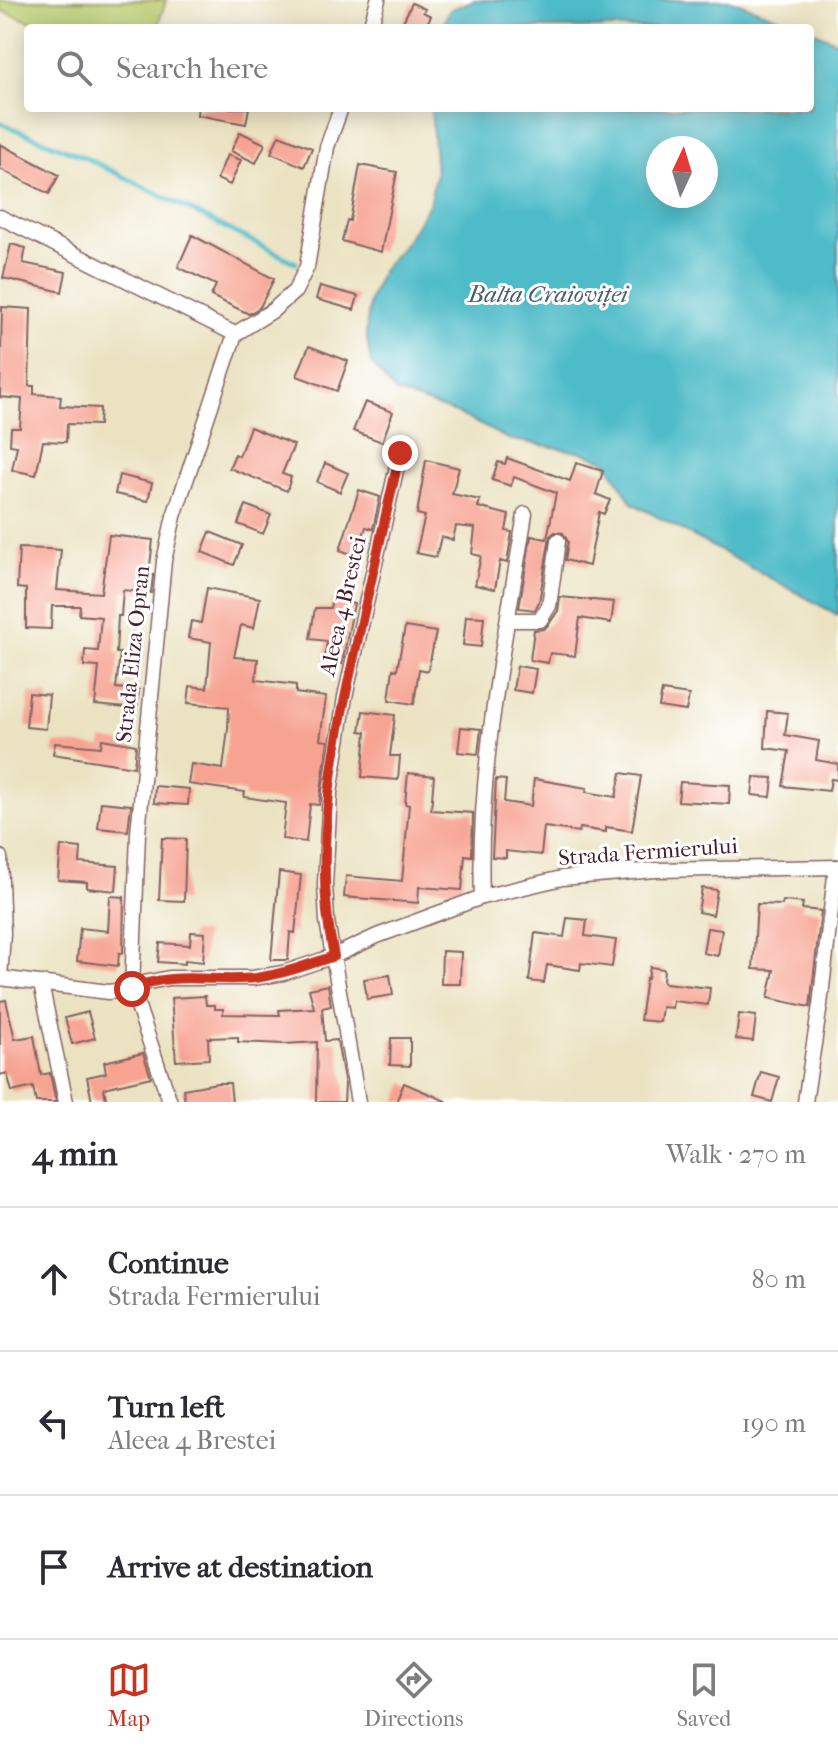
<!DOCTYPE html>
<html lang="en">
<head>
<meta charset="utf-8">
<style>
	body { margin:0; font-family:"IM FELL French Canon",serif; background:#f2f2f3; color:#2b2b33 }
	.compass { position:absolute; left:646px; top:136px; width:72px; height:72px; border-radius:50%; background:#fff; box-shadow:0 4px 20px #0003; rotate:4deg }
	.stop { position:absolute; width:24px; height:24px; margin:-18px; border:6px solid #c8321e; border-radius:50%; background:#fff }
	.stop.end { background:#c8321e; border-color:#fff; box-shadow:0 2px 8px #0008 }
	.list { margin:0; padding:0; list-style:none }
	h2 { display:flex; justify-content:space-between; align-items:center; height:104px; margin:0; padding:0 32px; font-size:34px }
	h2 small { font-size:26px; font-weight:400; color:#7c7c81 }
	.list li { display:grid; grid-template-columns:52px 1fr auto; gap:24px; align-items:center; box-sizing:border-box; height:144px; padding:0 32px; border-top:2px solid #e1e1e2 }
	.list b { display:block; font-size:30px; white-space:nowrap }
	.list p { margin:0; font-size:26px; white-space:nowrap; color:#7c7c81 }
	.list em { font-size:26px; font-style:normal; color:#7c7c81 }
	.icon { flex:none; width:44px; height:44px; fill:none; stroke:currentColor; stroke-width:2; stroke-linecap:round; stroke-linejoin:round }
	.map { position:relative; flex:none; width:838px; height:1102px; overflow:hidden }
	.search { position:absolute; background:#fff; box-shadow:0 4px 20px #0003; left:24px; right:24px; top:24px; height:88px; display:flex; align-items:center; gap:20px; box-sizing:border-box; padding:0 28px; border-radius:8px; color:#7c7c81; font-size:30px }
	.sheet { height:536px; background:#fff }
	nav { display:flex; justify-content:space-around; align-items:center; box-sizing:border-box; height:112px; border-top:2px solid #e1e1e2; background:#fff; font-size:22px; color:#7c7c81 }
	nav a { display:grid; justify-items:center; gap:4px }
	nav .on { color:#c8321e }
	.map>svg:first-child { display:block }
	.green { fill:#b7ca6d; stroke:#80744c; stroke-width:2 }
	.water { fill:#4ebbc8; stroke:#4c6d7a; stroke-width:2; fill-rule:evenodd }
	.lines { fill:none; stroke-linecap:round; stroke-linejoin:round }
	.stream { stroke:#4ebbc8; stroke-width:5 }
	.building { fill:#f7a392 }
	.street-casing { stroke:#826360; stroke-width:17 }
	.street { stroke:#fff; stroke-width:14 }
	.route { stroke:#c8321e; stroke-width:10 }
	.labels { text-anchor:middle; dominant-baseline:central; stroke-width:6; stroke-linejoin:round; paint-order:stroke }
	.street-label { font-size:22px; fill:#4a1f2b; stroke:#fff }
	.water-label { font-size:24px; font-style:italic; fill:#4c5d6a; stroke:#fff }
</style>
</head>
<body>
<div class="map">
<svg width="838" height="1102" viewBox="0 0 838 1102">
	<rect width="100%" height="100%" fill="#fff"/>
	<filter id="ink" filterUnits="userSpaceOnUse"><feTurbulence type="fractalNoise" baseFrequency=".0125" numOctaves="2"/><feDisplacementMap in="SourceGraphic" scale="16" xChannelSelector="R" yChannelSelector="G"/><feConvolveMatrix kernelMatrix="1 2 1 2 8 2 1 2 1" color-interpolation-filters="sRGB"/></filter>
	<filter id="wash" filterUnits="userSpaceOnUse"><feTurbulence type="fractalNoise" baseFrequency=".006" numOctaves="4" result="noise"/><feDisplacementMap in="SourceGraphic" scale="32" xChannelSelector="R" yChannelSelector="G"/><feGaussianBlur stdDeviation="1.8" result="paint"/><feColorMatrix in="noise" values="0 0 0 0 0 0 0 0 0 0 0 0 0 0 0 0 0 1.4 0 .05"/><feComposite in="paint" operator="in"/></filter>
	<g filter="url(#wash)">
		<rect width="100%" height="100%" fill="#ebe2c1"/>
		<path class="green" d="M0,0H166L157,28H48L0,10Z"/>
		<path class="water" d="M474,0H731L805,28H441L450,10Z
			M810,30L838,42V615L632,503L606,461L581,452L508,439L459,414L395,392L371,363L366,332L370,299L382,271L403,246L429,205L436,173L431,108H810ZM658,148H706V196H658Z"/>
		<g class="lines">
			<path class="stream" d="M0,123L84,157L296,263"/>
		</g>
		<g id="blocks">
			<path class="building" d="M412,3L425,9L423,12L431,16L425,28H400Z
				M198,108H249L246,124L197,115Z
				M240,132L265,144L256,163L231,151Z
				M279,135L312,148L304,167L271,153Z
				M0,144L59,175L49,194L0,169Z
				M227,155L241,160L230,185L217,179Z
				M360,165L397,172L381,252L342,241L347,220L350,221Z
				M192,235L274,279L260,307L249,314L211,296L216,285L178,267Z
				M11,244L26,248L23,263L66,272L62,292L3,278Z
				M320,286L358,296L354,310L316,299Z
				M2,307L31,309L29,386H34V394L61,396L60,406L100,408L99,425L67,424L66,442L43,441L36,475L12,470L17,446L10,445L11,428H20L22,399L0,397Z
				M309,346L348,361L337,391L297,376Z
				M365,402L393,412L382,442L353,431Z
				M250,427L294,445L282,474L291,477L287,491L229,468L235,454L239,456Z
				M507,458L570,481L576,463L603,471L596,494L610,500L604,514L599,512L589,566L565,560L568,542L563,533L555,532L550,536L539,602L535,610L519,608L531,536L547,539L556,493L514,477L511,486L492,480L498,462L505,464Z
				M426,460L459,468L452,494L480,500L478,507L509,515L506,531L512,532L507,563L500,561L495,589L475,585L481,556L472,554L475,528L456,526L453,540L441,537L436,557L416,553L425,516L417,514Z
				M325,463L348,473L340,492L317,482Z
				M119,475L152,483L148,501L115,494Z
				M359,490L380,497L373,529L366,527L356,556L340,550Z
				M246,505L271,515L263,534L238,524Z
				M210,532L242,545L234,565L202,552Z
				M109,535L153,540L149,574L153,575L151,593L123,590L121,616H118L116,653H120L116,688L139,690L137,709L95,705L99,667L84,666L85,650L98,651L101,617L79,615L80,606H52L51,629L26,628V589L17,588L19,548L47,549L61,550L57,590L101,593Z
				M207,588L260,598L254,628L241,625L234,657L258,659L256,680L296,685V693L326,697L320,740L328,741L319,805L310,804L306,842L282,839L286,803L244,797L245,792L188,784L191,764L223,769L228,729L229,707L188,703L190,686L207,688L211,642L188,638L191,621L201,623Z
				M560,597L614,602L611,623L580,618L575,656L550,653L548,663L530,660L534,630L544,629L548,625L558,611Z
				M332,599L354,604L342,664L324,661L327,641L310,639L315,608H330Z
				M466,616L484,617L481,647L463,645Z
				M405,627L436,632L428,671L419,669L414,704L389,700L393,669L397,670Z
				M517,666L536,669L532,693L513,690Z
				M662,691L689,695L686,711L659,707Z
				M29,693L49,695L46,729L26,727Z
				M363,711L395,715L390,756H400L398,780L362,777L366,732L360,731Z
				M767,711L788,713L785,735L819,741L816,760L838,764V780L831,779L829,791L783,786L789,751L765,748Z
				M461,727L481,729L478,754L458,752Z
				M102,739L136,745L134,767L53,754L55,743L101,747Z
				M408,773L434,776L431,810L473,813L472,856L465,855L462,890L419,887L418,903L344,897L346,876L402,881L409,805L405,804Z
				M621,773L641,776L632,831L606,827V832L580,828L579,832L544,827L541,855L506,851V858L492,857L496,779L506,780L504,802L531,806L534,779L587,788L586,792L616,797Z
				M754,777L773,778L771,797L752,795Z
				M680,782L730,785L729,804L678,801Z
				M155,786L189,789L188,805L154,803Z
				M101,802L131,805L128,831L98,828Z
				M162,838L186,839L184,901L159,900Z
				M61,846L81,848L80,863L118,866L116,891L87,888V882L58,880Z
				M279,872L301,875L295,933L290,932L288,960H271Z
				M702,888L717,890L713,915L698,912Z
				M110,896L124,897L123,953H119L118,966L77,961L80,928L108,931Z
				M783,901L803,903L802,909L821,911L810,1007L768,998L774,970L753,969L757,904L782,905Z
				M567,918L587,920L585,936L616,940L612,967L581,963L580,970L547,965L544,983L529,981L535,933L564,937Z
				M707,928L722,930L718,956L703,953Z
				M191,932L205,933L203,962L185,960V964L158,962L160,943L190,945Z
				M442,951L461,952L460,984H441Z
				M650,967L664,969L663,980L665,983L710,988L708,1005L673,1001L672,1008L662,1007L660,1022L640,1020L646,978L648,979Z
				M390,975L393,995L367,999L364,979Z
				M328,985L331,1006L322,1008L325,1041L337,1040L345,1085L344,1102H316L317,1042L284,1044L238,1042V1037L208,1038L209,1059L176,1061L171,998L205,996L206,1005H215V1009H223V1014L280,1015L279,1010L314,1008L309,989Z
				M6,1000L15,1039L34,1036L41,1075L50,1073L56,1102H36L33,1087L12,1092L7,1073L0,1075V1001Z
				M88,1012L95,1038L72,1044L65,1018Z
				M739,1014L756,1016L753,1041L736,1039Z
				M391,1038H410V1066L390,1065Z
				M143,1053L151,1077L104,1088L106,1100L92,1102L87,1077L106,1073L104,1062Z
				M761,1072L779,1077L772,1102L754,1097Z
				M217,1083H230L232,1102H185L183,1089Z
				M404,1083L448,1102H396Z"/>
		</g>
	</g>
	<g filter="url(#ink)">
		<use href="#blocks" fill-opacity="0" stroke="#826360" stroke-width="2"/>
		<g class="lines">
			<defs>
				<path id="street" d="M370,28L378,0
					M0,217L235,334
					M508,620H540L549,606L558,541
					M0,857L3,933L0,978
					M482,897C477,769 505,640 525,514
					M0,978L108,992L132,989L144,983L169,978H253L283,973L334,956L377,936L482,897L562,878L655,870L838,867
					M41,984L66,1102
					M170,1102L132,989L138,833L164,561L174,516L235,334L272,311L295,291L307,267L327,147L341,108
					M358,1102L327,921L325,884L330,793L345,697L400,453
					M805,1102L820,1005L836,867"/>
			</defs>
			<use href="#street" class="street-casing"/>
			<use href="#street" class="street"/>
		</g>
	</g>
	<g class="lines" filter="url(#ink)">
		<path class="route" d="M132,989C171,970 214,983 256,978C283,974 308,965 334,956C310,848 337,731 361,625C374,568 387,510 400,453"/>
	</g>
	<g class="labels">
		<g class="street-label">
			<text transform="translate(343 606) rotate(-77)">Aleea 4 Brestei</text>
			<text transform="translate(133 654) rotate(-84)">Strada Eliza Opran</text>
			<text transform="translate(648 852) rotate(-4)">Strada Fermierului</text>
		</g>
		<g class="water-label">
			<text x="548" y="294">Balta Craioviței</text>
		</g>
	</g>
</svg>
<svg class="compass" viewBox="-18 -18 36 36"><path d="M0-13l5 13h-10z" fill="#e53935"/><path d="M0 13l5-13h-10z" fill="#7c7c81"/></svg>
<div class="stop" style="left:132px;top:989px"></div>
<div class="stop end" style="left:400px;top:453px"></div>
<div class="search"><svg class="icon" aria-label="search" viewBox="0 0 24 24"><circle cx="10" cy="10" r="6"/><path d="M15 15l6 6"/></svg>Search here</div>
</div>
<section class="sheet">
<h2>4 min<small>Walk · 270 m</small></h2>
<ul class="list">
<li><svg class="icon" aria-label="ahead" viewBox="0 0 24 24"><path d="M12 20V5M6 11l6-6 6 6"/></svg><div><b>Continue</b><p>Strada Fermierului</p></div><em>80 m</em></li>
<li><svg class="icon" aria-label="left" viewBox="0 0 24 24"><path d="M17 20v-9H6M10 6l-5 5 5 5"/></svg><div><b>Turn left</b><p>Aleea 4 Brestei</p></div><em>190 m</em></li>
<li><svg class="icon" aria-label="arrive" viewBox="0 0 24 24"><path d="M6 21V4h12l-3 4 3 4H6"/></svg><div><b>Arrive at destination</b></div></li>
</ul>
</section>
<nav>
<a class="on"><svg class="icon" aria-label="map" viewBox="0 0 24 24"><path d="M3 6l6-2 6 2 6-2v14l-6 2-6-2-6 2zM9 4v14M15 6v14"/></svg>Map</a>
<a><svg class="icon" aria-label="directions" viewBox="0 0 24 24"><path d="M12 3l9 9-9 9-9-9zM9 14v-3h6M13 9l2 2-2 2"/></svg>Directions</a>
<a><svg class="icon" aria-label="saved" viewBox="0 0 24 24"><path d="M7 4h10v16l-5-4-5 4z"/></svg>Saved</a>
</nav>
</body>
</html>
